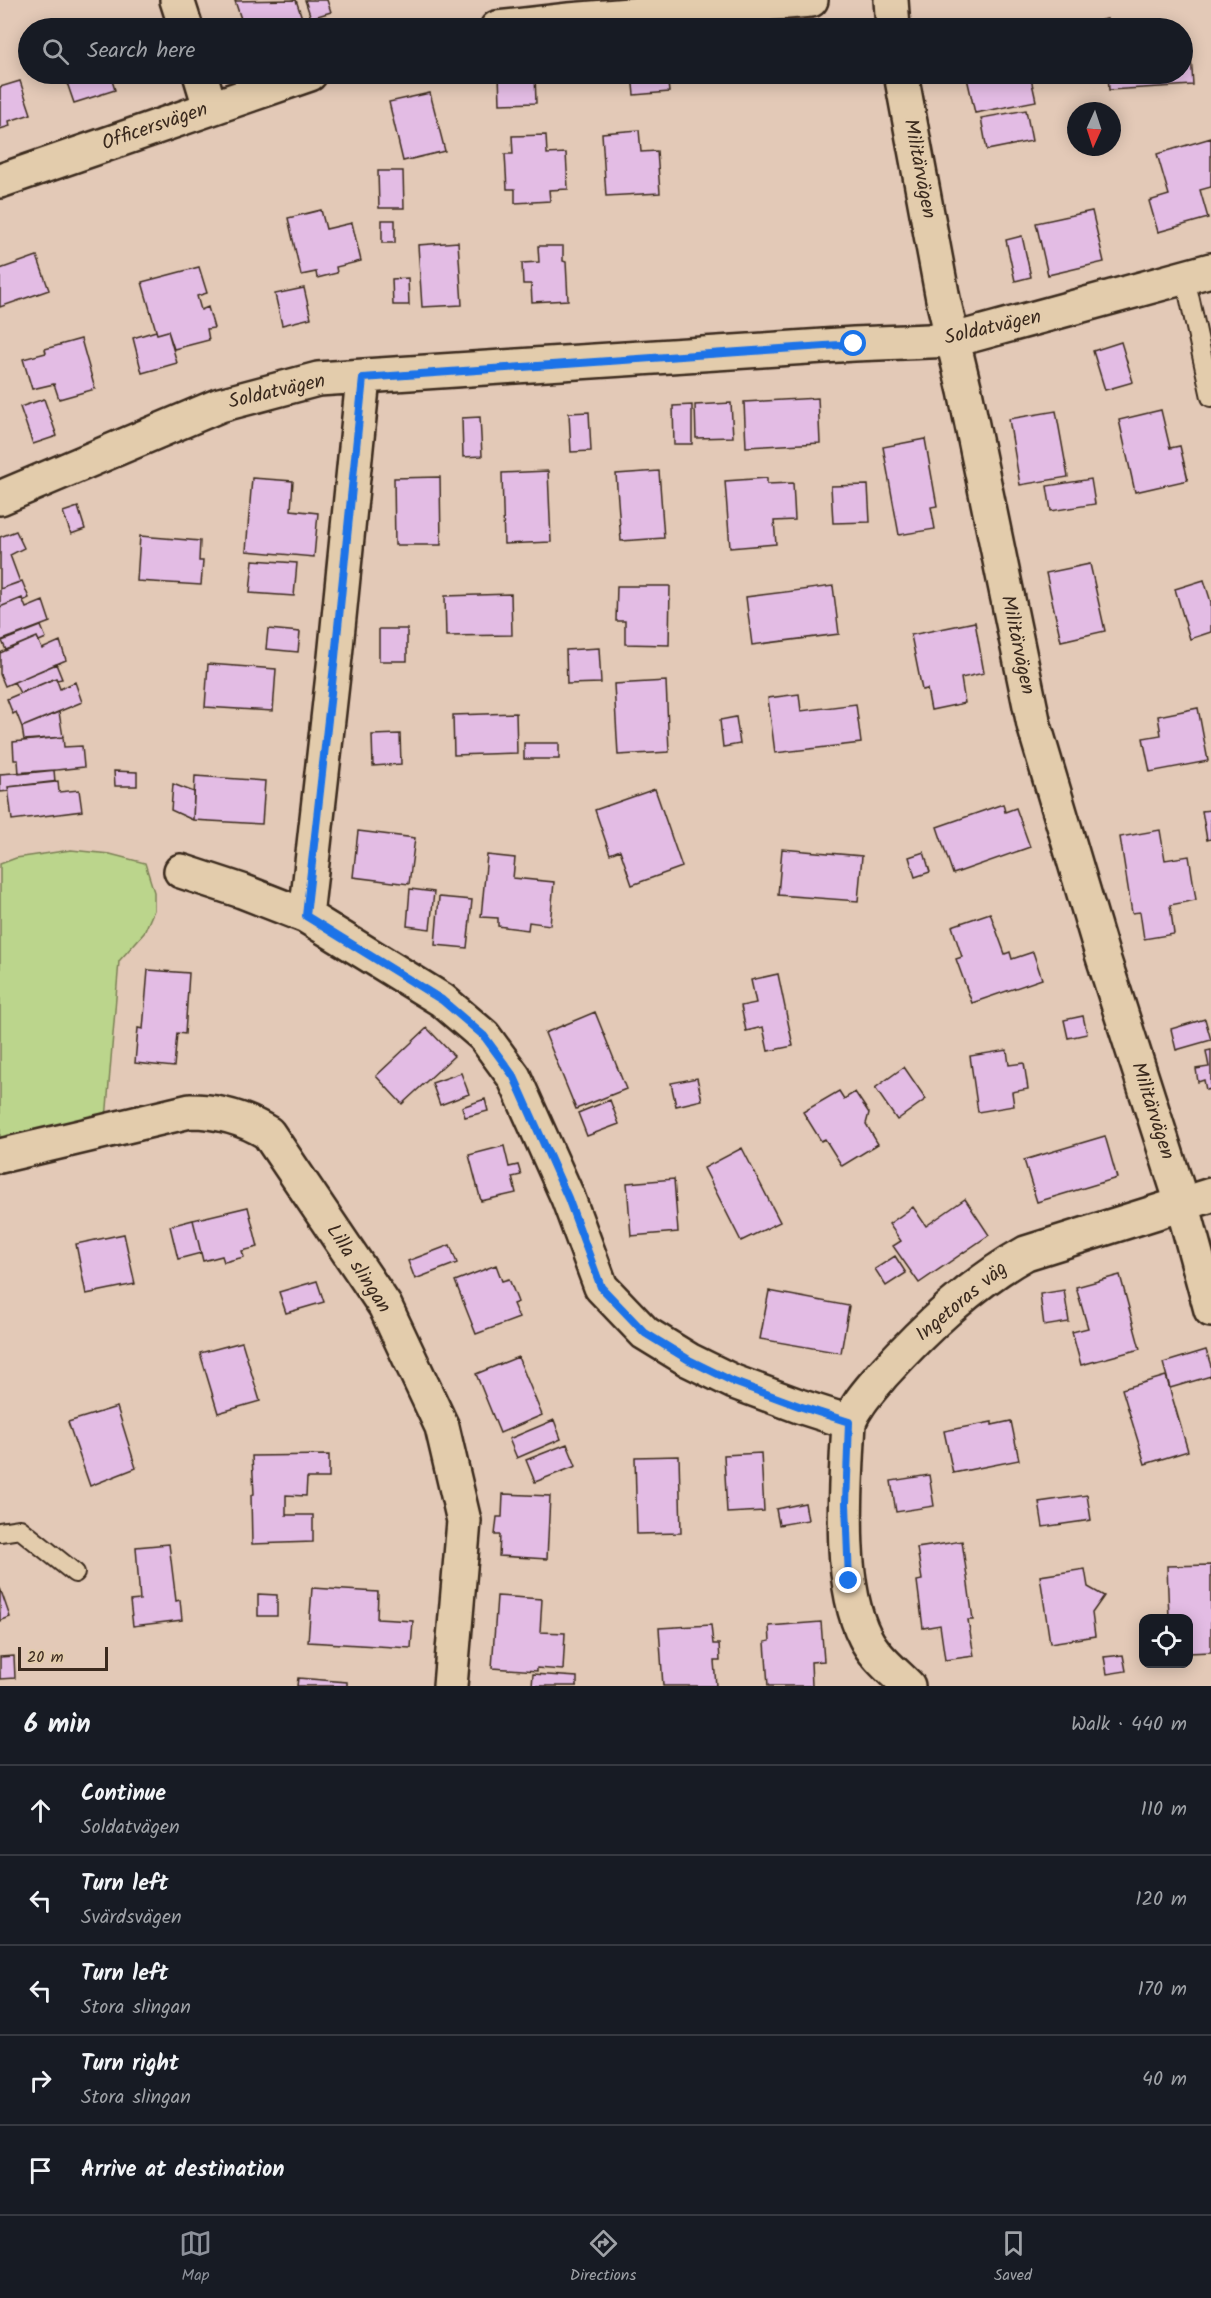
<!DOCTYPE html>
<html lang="en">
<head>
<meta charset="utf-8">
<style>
	body { margin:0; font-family:Kalam,sans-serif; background:#20242c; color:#f1f3f6 }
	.controls { position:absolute; right:18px; bottom:18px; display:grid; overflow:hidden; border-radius:12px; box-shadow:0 3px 15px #0003 }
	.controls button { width:54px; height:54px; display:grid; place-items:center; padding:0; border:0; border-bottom:2px solid #363941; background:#171b24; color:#f1f3f6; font:30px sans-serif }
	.compass { position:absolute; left:1067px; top:102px; width:54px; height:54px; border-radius:50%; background:#171b24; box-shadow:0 3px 15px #0003; rotate:183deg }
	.scale { position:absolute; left:18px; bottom:15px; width:90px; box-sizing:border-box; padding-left:6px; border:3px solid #3b2a1e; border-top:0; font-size:16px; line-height:21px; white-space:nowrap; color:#3b2a1e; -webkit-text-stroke:4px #e3ccac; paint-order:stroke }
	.stop { position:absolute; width:18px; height:18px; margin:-14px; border:4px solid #1a73e8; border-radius:50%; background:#fff }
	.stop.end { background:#1a73e8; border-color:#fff; box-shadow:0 2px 6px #0008 }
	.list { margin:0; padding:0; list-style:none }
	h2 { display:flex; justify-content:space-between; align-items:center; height:78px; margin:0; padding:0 24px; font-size:26px }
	h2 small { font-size:20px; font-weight:400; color:#9ea1a6 }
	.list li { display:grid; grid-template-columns:39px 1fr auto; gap:18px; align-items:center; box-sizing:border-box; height:90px; padding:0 24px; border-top:2px solid #363941 }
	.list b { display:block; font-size:22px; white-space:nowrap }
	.list p { margin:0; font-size:20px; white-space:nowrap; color:#9ea1a6 }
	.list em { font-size:20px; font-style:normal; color:#9ea1a6 }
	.icon { flex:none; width:33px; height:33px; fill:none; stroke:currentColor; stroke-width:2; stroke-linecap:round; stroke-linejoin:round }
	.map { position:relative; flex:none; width:1211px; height:1686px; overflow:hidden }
	.search { position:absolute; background:#171b24; box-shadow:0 3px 15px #0003; left:18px; right:18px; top:18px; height:66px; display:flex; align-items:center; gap:15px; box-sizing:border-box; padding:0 21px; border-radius:33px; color:#9ea1a6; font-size:22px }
	.sheet { height:528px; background:#171b24 }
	nav { display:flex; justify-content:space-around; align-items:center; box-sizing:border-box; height:84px; border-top:2px solid #363941; background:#171b24; font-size:16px; color:#9ea1a6 }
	nav a { display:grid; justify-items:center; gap:3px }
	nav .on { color:#8c9099 }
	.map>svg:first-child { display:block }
	.green { fill:#bbd58c; stroke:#7b8055; stroke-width:1.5 }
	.building { fill:#e3bce4; stroke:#3b2a1e; stroke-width:1.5 }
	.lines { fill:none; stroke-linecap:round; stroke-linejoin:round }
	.lane-casing { stroke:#3b2a1e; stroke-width:22 }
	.street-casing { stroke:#3b2a1e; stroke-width:38 }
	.lane { stroke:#e3ccac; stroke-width:18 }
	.street { stroke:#e3ccac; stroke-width:33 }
	.route { stroke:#1a73e8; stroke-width:8 }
	.labels { text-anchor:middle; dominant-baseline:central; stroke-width:6; stroke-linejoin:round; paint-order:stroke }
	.street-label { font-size:20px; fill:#3b2a1e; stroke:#e3ccac }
</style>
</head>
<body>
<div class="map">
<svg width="1211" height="1686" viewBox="0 0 1211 1686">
	<rect width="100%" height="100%" fill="#e3c9b7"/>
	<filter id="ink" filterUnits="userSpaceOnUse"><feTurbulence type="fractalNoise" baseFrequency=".0167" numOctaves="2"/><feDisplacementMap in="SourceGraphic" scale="12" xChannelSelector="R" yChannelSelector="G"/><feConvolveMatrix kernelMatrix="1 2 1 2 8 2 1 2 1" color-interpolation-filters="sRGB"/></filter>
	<g filter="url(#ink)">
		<path class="green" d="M71,850L110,854L145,863L154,892V910L144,933L119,961L106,1120L0,1143V864L16,858Z"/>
		<path class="building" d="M296,0L304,24L289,28H244L235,1Z
			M305,0H327L331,12L311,18Z
			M1107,19L1109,28H1087L1086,24Z
			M1182,40H1190L1193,85L1109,90L1108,74H1182Z
			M64,74H110L115,90L74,103Z
			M499,74H535L536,103L500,104Z
			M632,74H667L669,92L634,95Z
			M977,74H1030L1036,101L975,113L967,78L978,76Z
			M20,81L31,114L9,121L10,126L0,129V87Z
			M430,93L445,151L403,161L389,102Z
			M1026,110L1032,141L987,150L981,118Z
			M639,130L641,152L657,151L660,193L606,196L602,133Z
			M546,135L547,154L566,153L568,189L549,190L550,201L515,203V189H507L505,154H513L512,136Z
			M1211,138V187L1200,190L1208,218L1158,232L1149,201L1169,195L1157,154Z
			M378,171H403L404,208H379Z
			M321,210L326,229L352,223L361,261L336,267L337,273L317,278L316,272L301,275L288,218Z
			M1092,211L1104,262L1048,275L1036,223Z
			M382,220H395V243H382Z
			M1022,236L1031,277L1015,281L1006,240Z
			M458,242L462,305L422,307L418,245Z
			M538,246H563V261L566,262L568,300L532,302L531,284H523L522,263L539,262Z
			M37,256L49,290L0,307V269Z
			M199,267L207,293L197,296L201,310L208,307L214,328L207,329L209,340L174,349L168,331L157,334L142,282Z
			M408,278L409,305H393L392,279Z
			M304,288L311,318L282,325L275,294Z
			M156,331L157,334L168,331L177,363L142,373L133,338Z
			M81,339L95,389L59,399L54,384L32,389L23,359L46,353L45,349Z
			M1121,342L1133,382L1105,390L1093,351Z
			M818,398L820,443L746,447L744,402Z
			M44,399L57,436L33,444L20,407Z
			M731,403L733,437L696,438L695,405Z
			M692,405V444H674L673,406Z
			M1161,410L1170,448L1180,446L1188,480L1135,492L1119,420Z
			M1056,411L1068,477L1020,485L1009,419Z
			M589,412L591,451L571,452L569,413Z
			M480,417L482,456L463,457L462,418Z
			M925,439L937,506L931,507L935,529L899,535L883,447Z
			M548,471L551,542L504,544L502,473Z
			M659,471L664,538L621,541L616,474Z
			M440,477L441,545H395L394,478Z
			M252,478L293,481L291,510L318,513L314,557L246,551Z
			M767,478V484L793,483L795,520L774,521L776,544L730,548L725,481Z
			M1091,479L1095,504L1051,511L1047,486Z
			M868,485L870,522L833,523L831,486Z
			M78,507L85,529L71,534L63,512Z
			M16,531L24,548L10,555L20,582L0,589V537Z
			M140,536L200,541L199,561H203L201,585L137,581Z
			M253,560L297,563L294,596L250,593Z
			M1090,564L1105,631L1061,641L1046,573Z
			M1204,580L1211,602V632L1190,639L1175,589Z
			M22,581L29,598L23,601L22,598L0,607V589Z
			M617,586H670L669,645L625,644V621H616Z
			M833,586L839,634L752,645L746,597Z
			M511,594L512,635L446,636L445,596Z
			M22,598L26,608L43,601L50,622L0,641V607Z
			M975,622L984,673L961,678L965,703L931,710L927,689L922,690L911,635Z
			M41,626L46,638L39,641L37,637L6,650L2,641Z
			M268,629L300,632L298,652L266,649Z
			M379,629H407V661H379Z
			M37,637L42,649L60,641L66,660L5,686L0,674V653Z
			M599,648L601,683L567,684L566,650Z
			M56,664L62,679L57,680L56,678L20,693L14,682Z
			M208,664L276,669L273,711L205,707Z
			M56,678L60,689L75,682L82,702L22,727L16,712L13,714L7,699Z
			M666,681L669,752L618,755L614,684Z
			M799,694L801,711L856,704L861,743L775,753L768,698Z
			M1198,708L1208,761L1150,772L1143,738L1161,735L1158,716Z
			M59,712L63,737L24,740L22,727Z
			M516,713L517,753L454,755L453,715Z
			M736,717L740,744L723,747L720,720Z
			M400,734L401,764L373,766L372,735Z
			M63,737L64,747L82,746L84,767L19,774L18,760H14L13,742Z
			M524,743H559V759H524Z
			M54,770L55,782L8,787L9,791L0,792V774Z
			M114,771L137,772V786H115Z
			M195,776L265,781L262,824L193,820Z
			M58,781L59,792L79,790L82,811L12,820L8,787Z
			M173,784L194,792L193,820L171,810Z
			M655,789L682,867L632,885L620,850L610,854L595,810Z
			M1003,804L1005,812L1016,808L1030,847L953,874L937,827Z
			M1211,810V839L1207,840L1202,811Z
			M1160,830L1165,860L1189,856L1196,900L1170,905L1174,934L1144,939L1140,912L1132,913L1120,837Z
			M358,831L415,838L409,884L353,877Z
			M782,849L862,856L858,901L778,895Z
			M924,852L930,872L915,877L909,857Z
			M487,855L515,858L513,878L554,882L550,925L529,922L528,930L498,926V918L481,917Z
			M410,889L434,892L430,929L407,926Z
			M439,897L472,900L467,948L435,945Z
			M990,913L1005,954L1010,952L1012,959L1033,952L1042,979L972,1003L956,959L962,957L952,926Z
			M148,970L189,973L185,1034L177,1033L174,1067L135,1063L138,1028L143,1029Z
			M778,974L793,1046L768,1051L763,1027L746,1031L741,1006L756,1003L751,980Z
			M595,1012L626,1089L576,1109L545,1033Z
			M1083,1016L1087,1034L1068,1038L1064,1020Z
			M1205,1019L1211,1040L1176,1050L1171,1029Z
			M427,1028L454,1056L402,1104L376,1076Z
			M1007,1050L1009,1065L1024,1063L1028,1089L1012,1092L1014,1106L978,1112L970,1056Z
			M1211,1050V1089L1206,1090L1204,1080L1198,1082L1196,1069L1209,1067L1206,1051Z
			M904,1067L926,1099L897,1120L875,1088Z
			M461,1073L469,1094L440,1105L432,1083Z
			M697,1078L702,1100L676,1106L671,1083Z
			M839,1091L844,1099L855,1092L869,1113L866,1124L878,1144L842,1166L825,1139L821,1141L803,1112Z
			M485,1099L488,1111L465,1117L462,1107Z
			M610,1100L619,1124L587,1136L578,1113Z
			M1105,1136L1117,1178L1037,1202L1024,1160Z
			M504,1146L509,1167L518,1165L521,1175L512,1177L516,1193L481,1201L469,1155Z
			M742,1148L780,1222L741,1241L704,1168Z
			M674,1179L678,1232L631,1236L627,1183Z
			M965,1199L989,1235L919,1283L893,1246L901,1241L889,1224L913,1207L926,1226Z
			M248,1207L258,1247L242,1251L244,1257L224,1262L222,1256L203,1261L193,1220Z
			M193,1220L201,1253L178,1259L170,1226Z
			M124,1234L135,1284L86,1294L76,1244Z
			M450,1245L457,1263L415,1279L408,1261Z
			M895,1256L906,1273L886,1286L875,1269Z
			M496,1265L502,1281L509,1279L518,1302L513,1304L519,1318L476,1334L455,1281Z
			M1120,1275L1140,1349L1081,1365L1072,1332L1088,1328L1076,1287Z
			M317,1281L324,1302L286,1313L279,1292Z
			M1064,1290L1069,1322L1044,1326L1040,1294Z
			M769,1291L849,1306L841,1353L760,1339Z
			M242,1342L260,1401L218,1413L200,1353Z
			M1206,1350L1211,1366V1376L1170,1388L1163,1363Z
			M518,1357L542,1415L500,1433L476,1374Z
			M1166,1376L1188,1451L1145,1464L1122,1389Z
			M117,1407L136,1468L90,1486L68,1422Z
			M554,1420L561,1439L517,1458L509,1439Z
			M1011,1421L1019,1460L953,1473L944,1431L992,1422V1425Z
			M567,1444L576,1466L535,1482L526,1460Z
			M761,1453L764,1511L727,1513L724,1455Z
			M329,1455V1478H307L306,1496L286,1495V1515H313V1542L252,1544L251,1495L254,1494L252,1456Z
			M679,1456L681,1533L637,1534L635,1457Z
			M929,1475L934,1506L896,1512L891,1481Z
			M503,1494L550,1496L547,1559L499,1556L500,1535H495L497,1517H502Z
			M1087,1495L1091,1520L1043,1527L1039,1502Z
			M805,1503L808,1520L779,1525L776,1509Z
			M962,1541L973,1620H968L974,1656L945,1660L940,1625L923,1628L917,1581L922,1580L917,1548Z
			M169,1544L176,1601L180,1600L182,1620L133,1626L130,1601L140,1600L136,1547Z
			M1211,1565V1652L1188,1653V1618H1169L1167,1566Z
			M1085,1569L1088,1587L1104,1596L1092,1613L1095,1636L1050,1643L1040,1576Z
			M0,1588L10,1617L0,1621Z
			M312,1588L378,1592L377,1619L413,1621L411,1648L308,1642Z
			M258,1594L277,1595V1616H258Z
			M497,1596L542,1599L540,1632L565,1633L563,1670L537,1668V1671L492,1668Z
			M821,1622L824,1661L811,1662L812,1686H768L765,1642L770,1641L769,1626Z
			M711,1625L713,1644H719L720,1661H714L716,1686H663L659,1628Z
			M1123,1655L1126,1671L1107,1674L1104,1657Z
			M14,1656L15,1678L0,1679V1657Z
			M533,1674L577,1677V1686H532Z
			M298,1678L347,1682V1686H297Z"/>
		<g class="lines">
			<defs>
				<path id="lane" d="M1185,277L1211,397
					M0,1532L20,1529L75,1573"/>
				<path id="street" d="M177,0L186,28
					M891,0L893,28
					M497,28L569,20L811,0
					M200,74L210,107
					M901,74L943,299L965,391L1034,725L1102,954L1182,1203L1211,1310
					M0,181L310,74
					M0,498L220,405L318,379L854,344L954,340L1211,270
					M181,871L242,891L306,916L442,1000L484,1036L514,1077L568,1198L601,1287L645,1333L689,1360L734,1382L799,1406L849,1422C846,1483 837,1583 865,1637C874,1656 893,1671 908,1686
					M306,916L335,657L363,378
					M0,1156L190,1111C219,1111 244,1118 268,1133L385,1306L442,1427L464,1521L450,1686
					M849,1422C857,1403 870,1390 883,1374C925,1328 972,1283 1026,1253L1211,1195"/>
			</defs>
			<use href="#lane" class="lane-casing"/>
			<use href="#street" class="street-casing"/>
			<use href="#lane" class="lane"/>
			<use href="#street" class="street"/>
		</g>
	</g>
	<g class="lines" filter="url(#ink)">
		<path class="route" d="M849,1581L846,1504L849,1422L799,1406L734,1382L689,1360L645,1333L601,1287L568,1198L514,1077L484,1036L442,1000L306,916L335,657L363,378L854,344"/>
	</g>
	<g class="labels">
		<g class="street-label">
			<text transform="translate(155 127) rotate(-19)">Officersvägen</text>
			<text transform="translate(919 169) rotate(79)">Militärvägen</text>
			<text transform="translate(993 328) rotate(-13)">Soldatvägen</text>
			<text transform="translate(277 392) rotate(-13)">Soldatvägen</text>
			<text transform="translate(1017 645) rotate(78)">Militärvägen</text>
			<text transform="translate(1152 1111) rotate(72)">Militärvägen</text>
			<text transform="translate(358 1269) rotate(57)">Lilla slingan</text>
			<text transform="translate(962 1302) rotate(-40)">Ingetoras väg</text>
		</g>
	</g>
</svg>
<div class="controls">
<button><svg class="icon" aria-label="locate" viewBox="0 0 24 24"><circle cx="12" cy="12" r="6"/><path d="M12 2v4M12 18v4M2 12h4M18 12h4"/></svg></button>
</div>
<svg class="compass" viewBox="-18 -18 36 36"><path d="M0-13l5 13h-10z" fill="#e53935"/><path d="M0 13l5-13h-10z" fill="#9ea1a6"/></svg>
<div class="scale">20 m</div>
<div class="stop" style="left:854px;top:344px"></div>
<div class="stop end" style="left:849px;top:1581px"></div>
<div class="search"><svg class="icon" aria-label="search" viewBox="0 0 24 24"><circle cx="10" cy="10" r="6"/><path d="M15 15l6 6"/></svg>Search here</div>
</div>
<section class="sheet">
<h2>6 min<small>Walk · 440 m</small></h2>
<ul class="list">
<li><svg class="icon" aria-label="ahead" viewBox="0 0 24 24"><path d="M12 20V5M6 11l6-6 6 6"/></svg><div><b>Continue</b><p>Soldatvägen</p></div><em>110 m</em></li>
<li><svg class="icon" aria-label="left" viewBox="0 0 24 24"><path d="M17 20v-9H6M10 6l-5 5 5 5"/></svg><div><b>Turn left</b><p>Svärdsvägen</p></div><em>120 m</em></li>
<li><svg class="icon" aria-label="left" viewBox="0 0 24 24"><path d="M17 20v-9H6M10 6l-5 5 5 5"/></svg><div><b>Turn left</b><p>Stora slingan</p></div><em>170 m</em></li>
<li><svg class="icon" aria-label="right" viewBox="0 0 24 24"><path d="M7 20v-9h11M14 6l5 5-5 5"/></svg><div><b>Turn right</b><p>Stora slingan</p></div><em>40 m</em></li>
<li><svg class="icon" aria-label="arrive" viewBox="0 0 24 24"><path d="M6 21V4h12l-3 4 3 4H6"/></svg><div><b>Arrive at destination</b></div></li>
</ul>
</section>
<nav>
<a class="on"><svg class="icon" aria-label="map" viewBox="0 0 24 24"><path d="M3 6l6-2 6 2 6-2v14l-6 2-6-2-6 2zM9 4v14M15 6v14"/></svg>Map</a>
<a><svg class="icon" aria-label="directions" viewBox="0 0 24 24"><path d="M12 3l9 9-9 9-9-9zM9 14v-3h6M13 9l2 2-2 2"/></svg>Directions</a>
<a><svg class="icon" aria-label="saved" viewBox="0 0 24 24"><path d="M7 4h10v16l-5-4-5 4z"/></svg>Saved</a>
</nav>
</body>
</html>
